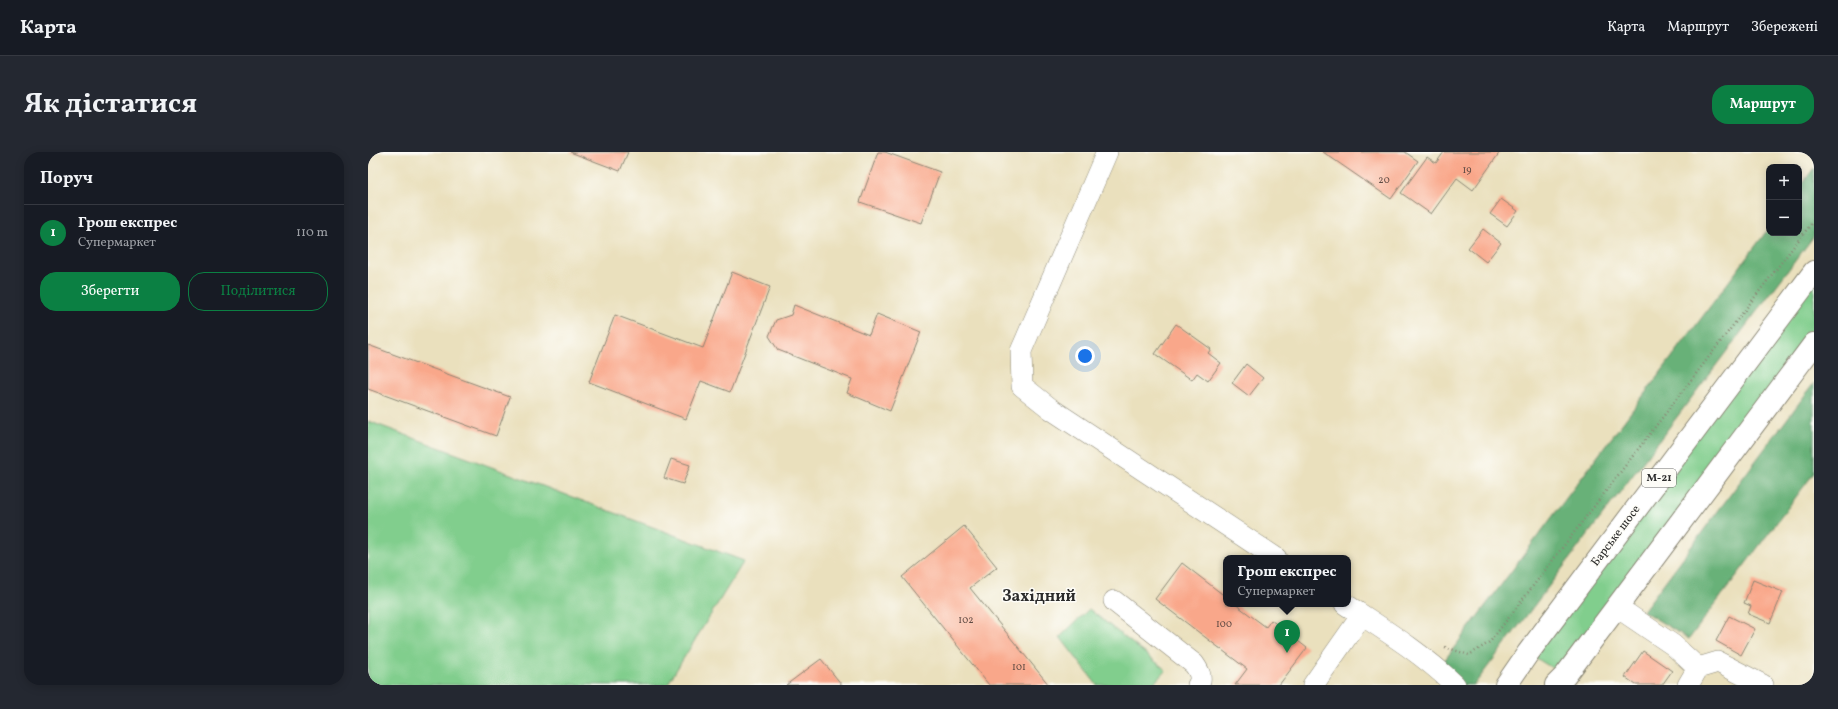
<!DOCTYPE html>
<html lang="uk">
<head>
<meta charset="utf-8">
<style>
	body { margin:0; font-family:Vollkorn,serif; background:#242831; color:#f1f3f6 }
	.controls { position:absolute; right:12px; top:12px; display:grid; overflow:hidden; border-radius:8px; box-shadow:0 2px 10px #0003 }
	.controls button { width:36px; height:36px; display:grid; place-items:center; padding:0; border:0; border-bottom:1px solid #363941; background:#171b24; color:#f1f3f6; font:20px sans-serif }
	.you { position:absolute; left:717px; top:204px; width:14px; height:14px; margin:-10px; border:3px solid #fff; border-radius:50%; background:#1a73e8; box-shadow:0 0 0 6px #1a73e833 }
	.badge { display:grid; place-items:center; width:26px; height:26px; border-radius:50%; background:#0b8043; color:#fff; font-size:13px; font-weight:700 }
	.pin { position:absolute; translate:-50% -33px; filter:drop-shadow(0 1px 2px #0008) }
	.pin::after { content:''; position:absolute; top:21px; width:14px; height:12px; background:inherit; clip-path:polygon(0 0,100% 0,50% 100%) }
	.popup { position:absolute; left:855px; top:403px; width:128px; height:52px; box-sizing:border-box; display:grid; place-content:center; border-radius:8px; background:#171b24; filter:drop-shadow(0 1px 3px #0005); font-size:13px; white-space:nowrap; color:#9ea1a6 }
	.popup b { font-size:15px; color:#f1f3f6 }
	.popup::after { content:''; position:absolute; left:50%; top:100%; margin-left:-8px; border:8px solid transparent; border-top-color:#171b24 }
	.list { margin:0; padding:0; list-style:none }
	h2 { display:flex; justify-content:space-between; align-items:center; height:52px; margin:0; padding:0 16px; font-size:17px }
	h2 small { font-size:13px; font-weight:400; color:#9ea1a6 }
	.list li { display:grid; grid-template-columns:26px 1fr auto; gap:12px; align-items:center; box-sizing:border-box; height:56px; padding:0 16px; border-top:1px solid #363941 }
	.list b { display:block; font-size:15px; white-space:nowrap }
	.list p { margin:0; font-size:13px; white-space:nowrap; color:#9ea1a6 }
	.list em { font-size:13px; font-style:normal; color:#9ea1a6 }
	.actions { display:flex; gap:8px; padding:12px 16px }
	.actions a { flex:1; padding:9px 0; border:1px solid #0b8043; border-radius:16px; text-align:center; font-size:14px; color:#0b8043 }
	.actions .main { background:#0b8043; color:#fff }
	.map { position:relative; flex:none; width:1446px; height:533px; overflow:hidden; border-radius:16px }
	header { display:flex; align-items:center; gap:24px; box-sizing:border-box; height:56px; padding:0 20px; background:#171b24; border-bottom:1px solid #363941 }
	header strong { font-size:19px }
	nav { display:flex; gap:22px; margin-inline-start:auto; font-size:14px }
	.intro { display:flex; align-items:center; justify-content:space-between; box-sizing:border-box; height:96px; padding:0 24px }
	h1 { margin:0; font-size:28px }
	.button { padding:10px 18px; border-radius:16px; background:#0b8043; color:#fff; font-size:14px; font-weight:700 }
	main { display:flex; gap:24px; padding:0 24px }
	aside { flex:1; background:#171b24; border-radius:16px; box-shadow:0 2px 10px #0003 }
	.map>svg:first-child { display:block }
	.green { fill:#81ce8d; stroke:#567c5c }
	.forest { fill:#68b178; stroke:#4a6e52 }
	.building { fill:#f9a78a }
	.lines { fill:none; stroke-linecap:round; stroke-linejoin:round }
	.minor-casing { stroke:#8a8674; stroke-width:22 }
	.highway-casing { stroke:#8a8674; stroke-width:24 }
	.path { stroke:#8a8674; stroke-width:2.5; stroke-dasharray:1 3; stroke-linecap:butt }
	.minor { stroke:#fff; stroke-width:21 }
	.highway { stroke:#fff; stroke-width:22 }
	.labels { text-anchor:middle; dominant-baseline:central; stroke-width:3; stroke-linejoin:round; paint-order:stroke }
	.number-label { font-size:10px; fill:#5e4a43 }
	.shield { fill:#fdfcf7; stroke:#6a6a68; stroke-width:1 }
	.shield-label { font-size:11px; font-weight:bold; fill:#2b2b2b }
	.street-label { font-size:12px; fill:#2b2b2b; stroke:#fdfcf7 }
	.district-label { font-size:16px; font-weight:bold; fill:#2b2b2b; stroke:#fdfcf7 }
</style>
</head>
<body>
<header>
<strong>Карта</strong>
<nav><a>Карта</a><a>Маршрут</a><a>Збережені</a></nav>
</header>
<div class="intro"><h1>Як дістатися</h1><a class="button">Маршрут</a></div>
<main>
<aside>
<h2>Поруч<small></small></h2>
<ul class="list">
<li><span class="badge">1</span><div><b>Грош експрес</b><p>Супермаркет</p></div><em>110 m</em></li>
</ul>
<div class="actions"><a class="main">Зберегти</a><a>Поділитися</a></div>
</aside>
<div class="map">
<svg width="1446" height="533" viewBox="0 0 1446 533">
	<rect width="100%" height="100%" fill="#fdfcf7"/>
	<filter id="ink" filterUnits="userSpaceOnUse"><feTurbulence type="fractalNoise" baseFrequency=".025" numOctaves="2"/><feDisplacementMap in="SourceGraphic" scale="8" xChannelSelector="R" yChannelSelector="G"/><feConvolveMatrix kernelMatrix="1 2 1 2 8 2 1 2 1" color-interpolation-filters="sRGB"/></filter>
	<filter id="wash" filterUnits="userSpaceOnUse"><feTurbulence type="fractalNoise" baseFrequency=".012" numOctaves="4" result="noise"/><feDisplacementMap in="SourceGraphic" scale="16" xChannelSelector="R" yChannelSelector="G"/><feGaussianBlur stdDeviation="0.9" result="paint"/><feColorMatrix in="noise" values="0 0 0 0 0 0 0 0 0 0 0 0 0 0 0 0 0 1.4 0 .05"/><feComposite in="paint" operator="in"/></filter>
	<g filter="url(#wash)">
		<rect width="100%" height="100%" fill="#eae0bd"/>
		<path class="green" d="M1446,121V192L1197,524L1160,501Z
			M0,269L376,409L299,533H0Z
			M721,457L798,518L784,533H729L692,485Z"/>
		<path class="forest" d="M1446,16V84L1106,533H1087L1070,517L1401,76V81H1431V36Z
			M1446,231V321L1321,487L1275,459Z"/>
		<g id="blocks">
			<path class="building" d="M202,0H260L252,19Z
				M510,0H517L572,20L553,71L492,50Z
				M955,0H1037L1050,9L1023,47Z
				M1076,0H1132L1105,38L1089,26L1063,62L1033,41L1059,5L1068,11Z
				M1133,47L1150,59L1139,74L1122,62Z
				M1115,77L1133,91L1118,110L1100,96Z
				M364,120L402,135L362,240L333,229L318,267L221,230L247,163L335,196Z
				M426,153L501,183L509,162L553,180L522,259L479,241L484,227L410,198L401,184L408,168L423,163Z
				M808,172L843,197L840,201L853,211L840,229L829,221L824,228L787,202Z
				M0,193L142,245L128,284L0,237Z
				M878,212L895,226L881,244L864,231Z
				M303,307L322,313L315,332L296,326Z
				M596,374L629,415L602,436L681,533H621L534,425Z
				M814,411L858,445V452H867L898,475L903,468L939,496L911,533H867L879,517L787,447Z
				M1385,428L1415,440L1402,471L1380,462L1383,454L1376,451Z
				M1361,464L1387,477L1373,503L1348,489Z
				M1275,499L1304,519L1294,533H1268L1257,525Z
				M453,507L474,533H418Z"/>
		</g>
	</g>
	<g filter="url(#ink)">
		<use href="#blocks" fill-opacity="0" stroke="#8a8674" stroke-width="1"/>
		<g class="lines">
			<defs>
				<path id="minor" d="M739,0L653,199L654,234L683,257L908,406
					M746,449L826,512C831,519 835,526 830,533
					M977,452C1015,477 1054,501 1087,533
					M1249,455L1305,493L1330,516
					M945,533L994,463
					M1320,533L1330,516L1350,510L1395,533"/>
				<path id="highway" d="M1138,533L1160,501L1446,120
					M1188,533L1197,524L1446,192"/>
			</defs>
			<use href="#minor" class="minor-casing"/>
			<use href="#highway" class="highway-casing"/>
			<path class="path" d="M1077,495L1101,503L1122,490L1446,68"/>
			<use href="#minor" class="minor"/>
			<use href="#highway" class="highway"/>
		</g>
	</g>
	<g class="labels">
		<g class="number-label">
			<text x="1099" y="18">19</text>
			<text x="1016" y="28">20</text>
			<text x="598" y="468">102</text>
			<text x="856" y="472">100</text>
			<text x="651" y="515">101</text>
		</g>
		<rect class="shield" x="1274" y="317" width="34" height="18" rx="3"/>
		<g class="shield-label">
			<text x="1291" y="326">М-21</text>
		</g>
		<g class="street-label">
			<text transform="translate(1248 384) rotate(-53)">Барське шосе</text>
		</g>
		<g class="district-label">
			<text x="671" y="445">Західний</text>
		</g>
	</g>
</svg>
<div class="controls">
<button>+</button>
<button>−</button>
</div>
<div class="you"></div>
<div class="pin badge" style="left:919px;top:501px">1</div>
<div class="popup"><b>Грош експрес</b>Супермаркет</div>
</div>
</main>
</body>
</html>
